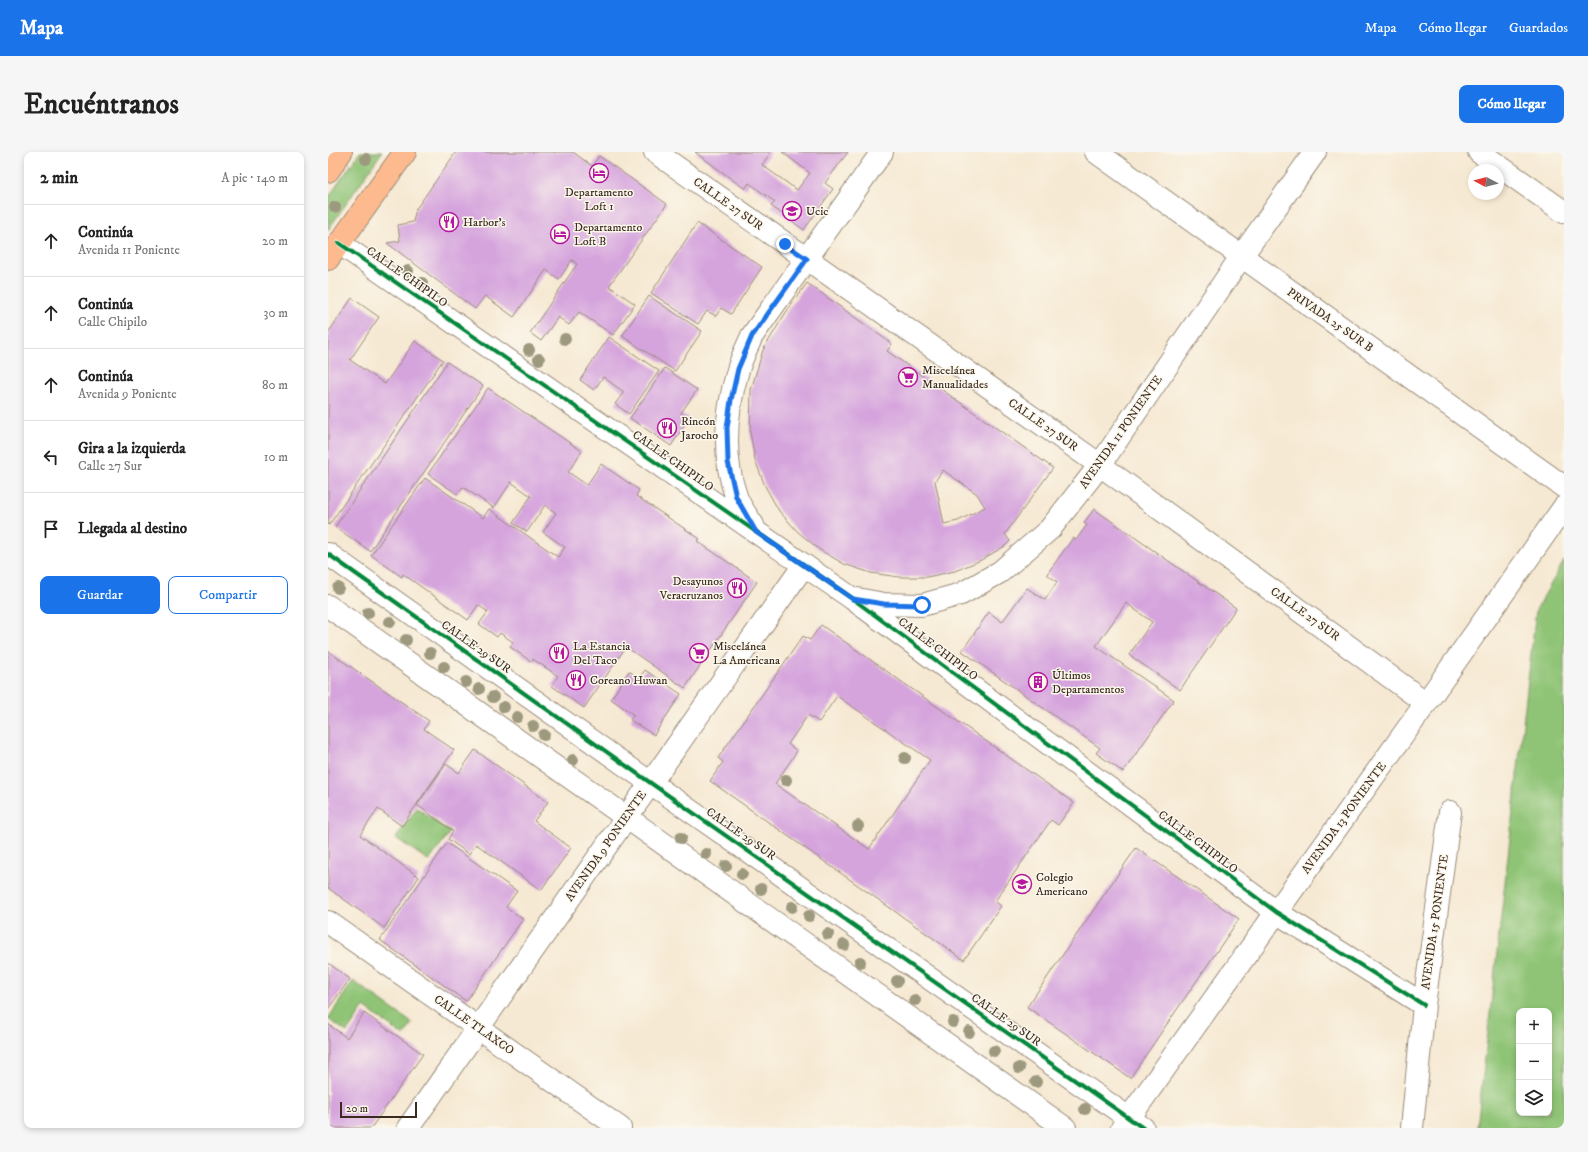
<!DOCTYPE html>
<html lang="es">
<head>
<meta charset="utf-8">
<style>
	body { margin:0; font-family:"IM FELL DW Pica",serif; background:#f6f6f6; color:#222 }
	.controls { position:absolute; right:12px; bottom:12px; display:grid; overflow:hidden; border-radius:8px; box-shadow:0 2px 6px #0003 }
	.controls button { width:36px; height:36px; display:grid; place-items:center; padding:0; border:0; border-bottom:1px solid #e0e0e0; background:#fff; color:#222; font:20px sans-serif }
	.compass { position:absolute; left:1140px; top:12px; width:36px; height:36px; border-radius:50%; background:#fff; box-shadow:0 2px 6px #0003; rotate:277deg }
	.scale { position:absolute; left:12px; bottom:10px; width:77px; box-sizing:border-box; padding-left:4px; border:2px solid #3b2a1e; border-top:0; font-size:11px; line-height:14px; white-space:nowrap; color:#3b2a1e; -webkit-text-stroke:3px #fbf7ec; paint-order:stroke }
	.stop { position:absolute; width:12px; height:12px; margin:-9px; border:3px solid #1a73e8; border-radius:50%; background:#fff }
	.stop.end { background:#1a73e8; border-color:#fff; box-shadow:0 1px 4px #0008 }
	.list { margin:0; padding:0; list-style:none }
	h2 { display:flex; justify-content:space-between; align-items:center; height:52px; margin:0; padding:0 16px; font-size:17px }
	h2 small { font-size:13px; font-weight:400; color:#767676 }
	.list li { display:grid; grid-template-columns:26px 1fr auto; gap:12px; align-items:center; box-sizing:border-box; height:72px; padding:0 16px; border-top:1px solid #e0e0e0 }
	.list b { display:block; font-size:15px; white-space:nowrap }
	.list p { margin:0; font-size:13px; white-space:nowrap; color:#767676 }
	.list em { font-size:13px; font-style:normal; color:#767676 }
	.actions { display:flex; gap:8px; padding:12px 16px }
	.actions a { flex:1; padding:9px 0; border:1px solid #1a73e8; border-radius:8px; text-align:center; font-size:14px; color:#1a73e8 }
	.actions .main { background:#1a73e8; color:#fff }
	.icon { flex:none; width:22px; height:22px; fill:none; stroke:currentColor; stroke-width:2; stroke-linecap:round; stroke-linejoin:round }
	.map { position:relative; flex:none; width:1236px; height:976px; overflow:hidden; border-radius:8px }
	header { display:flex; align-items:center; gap:24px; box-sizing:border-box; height:56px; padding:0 20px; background:#1a73e8; color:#fff }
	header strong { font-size:19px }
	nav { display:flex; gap:22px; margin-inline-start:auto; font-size:14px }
	.intro { display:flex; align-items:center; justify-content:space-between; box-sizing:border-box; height:96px; padding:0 24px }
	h1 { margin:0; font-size:28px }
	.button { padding:10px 18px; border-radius:8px; background:#1a73e8; color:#fff; font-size:14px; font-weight:700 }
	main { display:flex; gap:24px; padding:0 24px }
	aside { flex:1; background:#fff; border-radius:8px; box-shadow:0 2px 6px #0003 }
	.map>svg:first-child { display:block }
	.green { fill:#8fc476; stroke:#65774a; fill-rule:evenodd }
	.building { fill:#d5a4dd; fill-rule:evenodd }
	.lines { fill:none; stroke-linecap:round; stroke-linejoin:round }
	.minor-casing { stroke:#988a78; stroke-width:24 }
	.major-casing { stroke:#988a78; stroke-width:24 }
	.minor { stroke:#fff; stroke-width:22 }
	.major { stroke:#fcba8e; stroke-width:22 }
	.cycleway-casing { stroke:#fbf7ec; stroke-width:6 }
	.cycleway { stroke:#00873e; stroke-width:4 }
	.tree { fill:#9d997e }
	.route { stroke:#1a73e8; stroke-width:5 }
	.labels { text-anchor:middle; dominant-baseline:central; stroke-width:3; stroke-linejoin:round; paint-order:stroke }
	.poi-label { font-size:12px; fill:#3b2a1e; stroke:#fbf7ec; text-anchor:start }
	.street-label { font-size:12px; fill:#3b2a1e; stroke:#fbf7ec }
</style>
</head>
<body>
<header>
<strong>Mapa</strong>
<nav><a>Mapa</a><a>Cómo llegar</a><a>Guardados</a></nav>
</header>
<div class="intro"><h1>Encuéntranos</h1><a class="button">Cómo llegar</a></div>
<main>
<aside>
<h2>2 min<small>A pie · 140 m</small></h2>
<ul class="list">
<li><svg class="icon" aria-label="ahead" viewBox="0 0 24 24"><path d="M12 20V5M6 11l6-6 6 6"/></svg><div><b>Continúa</b><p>Avenida 11 Poniente</p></div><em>20 m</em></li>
<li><svg class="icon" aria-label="ahead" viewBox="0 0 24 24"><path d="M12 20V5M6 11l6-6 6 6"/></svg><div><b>Continúa</b><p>Calle Chipilo</p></div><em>30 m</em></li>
<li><svg class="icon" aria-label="ahead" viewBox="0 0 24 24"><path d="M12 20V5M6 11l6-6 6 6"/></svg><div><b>Continúa</b><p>Avenida 9 Poniente</p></div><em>80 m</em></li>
<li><svg class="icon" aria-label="left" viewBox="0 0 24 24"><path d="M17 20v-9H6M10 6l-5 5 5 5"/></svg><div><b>Gira a la izquierda</b><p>Calle 27 Sur</p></div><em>10 m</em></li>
<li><svg class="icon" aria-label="arrive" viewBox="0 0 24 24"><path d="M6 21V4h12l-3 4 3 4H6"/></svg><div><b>Llegada al destino</b></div></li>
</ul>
<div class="actions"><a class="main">Guardar</a><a>Compartir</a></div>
</aside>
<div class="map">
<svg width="1236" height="976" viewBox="0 0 1236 976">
	<rect width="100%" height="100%" fill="#fbf7ec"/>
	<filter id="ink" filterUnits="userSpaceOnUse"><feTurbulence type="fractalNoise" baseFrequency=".025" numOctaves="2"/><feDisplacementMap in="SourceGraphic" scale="8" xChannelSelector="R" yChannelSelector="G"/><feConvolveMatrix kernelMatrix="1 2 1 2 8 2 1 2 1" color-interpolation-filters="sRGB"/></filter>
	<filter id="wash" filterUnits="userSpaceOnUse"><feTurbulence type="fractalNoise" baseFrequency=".012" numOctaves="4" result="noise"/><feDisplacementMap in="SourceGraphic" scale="16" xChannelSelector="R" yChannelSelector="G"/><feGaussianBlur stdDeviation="0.9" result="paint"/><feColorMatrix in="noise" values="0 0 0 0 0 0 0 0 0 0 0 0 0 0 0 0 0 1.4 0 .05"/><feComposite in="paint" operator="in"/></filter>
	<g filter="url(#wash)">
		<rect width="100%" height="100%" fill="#f6e9d3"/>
		<path class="green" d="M32,0H54L0,78V46Z
			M1236,409V976H1149L1208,458ZM1191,859H1221V961H1191Z
			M89,656L122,680L101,709L68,686Z
			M25,829L84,871L76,884L36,855L19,880L0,867Z"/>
		<g id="blocks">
			<path class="building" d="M128,0H225L227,1L228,0H245L264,14L271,4L339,52L281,134L307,152L285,183L251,160L241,173L230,165L213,189L202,181L249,112L244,108L231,127L218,118L186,165L157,144L147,157L59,91L72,89L70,73L85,70L88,57Z
				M367,0H443L434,13L469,38L482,21L454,0H520L497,31L505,37L476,78L443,54L447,50L421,31L417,37Z
				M369,71L434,115L403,162L393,156L388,164L379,159L370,172L323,141Z
				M479,131L564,192L559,199L725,316L677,382L682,389L677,394L653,408L627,419L599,425H571L543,421L516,412L492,398L470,380L451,359L437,334L427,308L422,280L423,238L435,198L457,162ZM615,318L649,342L657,355L630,369L616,372L607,329Z
				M321,144L374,179L347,219L294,184Z
				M24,146L51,165L22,208L57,232L87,189L115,208L1,373L0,372V181Z
				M281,185L331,219L301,262L287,252L296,240L286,233L275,225L266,238L252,228Z
				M119,210L155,234L42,399L7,375Z
				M337,216L369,238L353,261L361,266L343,294L302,266Z
				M160,236L254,299L240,320L259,333L273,312L311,338L308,344L372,387L369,389L429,430L357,536L298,495L256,556L224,534L230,524L205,507L204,510L182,495L185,490L172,481L169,485L151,472L160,460L150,453L140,468L75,422L74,425L43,403L97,326L155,366L161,357L230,405L237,395L215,380L228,361L217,353L199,380L185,371L203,344L183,330L166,356L135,335L129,342L100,322Z
				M766,357L908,456L852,538L801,503L824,470L798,451L768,494L846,548L795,620L768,601L772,596L634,499L661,460L674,470L699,436L717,448L729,430L719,422L745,386L748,388L759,373L756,371Z
				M493,473L746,651L730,673L723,668L667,749L673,754L636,808L382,629L395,610L390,606L475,484L482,488ZM509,544L602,608L541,697L447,632L469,599L460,592L480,563L491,570Z
				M0,499L101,569L96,577L126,598L74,674L50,657L32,683L91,725L56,776L0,736Z
				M317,518L353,542L326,583L302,568L306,563L283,547L301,519L311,526Z
				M147,598L220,650L206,669L243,696L213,738L148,692L141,702L120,687L125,679L89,653L118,612L131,621Z
				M119,691L189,739L178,755L195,767L138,849L52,788Z
				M808,696L911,767L802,926L699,855Z
				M0,811L22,827L0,857Z
				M36,861L95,902L43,976H0V872L19,886Z"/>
		</g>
	</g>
	<g filter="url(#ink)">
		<use href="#blocks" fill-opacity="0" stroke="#988a78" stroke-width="1"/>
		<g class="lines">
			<defs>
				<path id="minor" d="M327,0L772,313L1098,551
					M768,0L1236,335
					M1151,0L1236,60
					M11,91L525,447L948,760L1096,853
					M425,373C419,364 411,354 408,344C394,304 398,259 410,218C413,207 419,195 424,184L554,0
					M0,402L307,620L815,976
					M529,447L556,452L594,453L633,442L672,420L722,377L772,313L913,105L987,0
					M0,454L737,976
					M0,770L292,976
					M80,976L476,413
					M794,976L1098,551L1236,355
					M1084,976L1096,853L1122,660"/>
				<path id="major" d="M0,19L13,0
					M0,107L77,0"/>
			</defs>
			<use href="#minor" class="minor-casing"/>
			<use href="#major" class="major-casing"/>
			<use href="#minor" class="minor"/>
			<use href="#major" class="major"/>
			<defs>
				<path id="cycleway" d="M11,91L525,447L948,760L1096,853
					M0,402L307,620L815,976"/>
			</defs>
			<use href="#cycleway" class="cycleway-casing"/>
			<use href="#cycleway" class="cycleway"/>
		</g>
		<g class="tree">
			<circle cx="38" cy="7" r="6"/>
			<circle cx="7" cy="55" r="6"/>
			<circle cx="80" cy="119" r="6"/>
			<circle cx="94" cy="131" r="6"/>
			<circle cx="237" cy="187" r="6"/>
			<circle cx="201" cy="198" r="6"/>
			<circle cx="211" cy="207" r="6"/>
			<circle cx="10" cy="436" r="6"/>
			<circle cx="40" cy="461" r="6"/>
			<circle cx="62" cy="470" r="6"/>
			<circle cx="78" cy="488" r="6"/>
			<circle cx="102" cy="501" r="6"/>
			<circle cx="116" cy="515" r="6"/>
			<circle cx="138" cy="530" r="6"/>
			<circle cx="151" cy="537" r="6"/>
			<circle cx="165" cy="545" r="6"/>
			<circle cx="176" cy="555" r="6"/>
			<circle cx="189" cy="565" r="6"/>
			<circle cx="205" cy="574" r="6"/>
			<circle cx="216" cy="583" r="6"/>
			<circle cx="577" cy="606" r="6"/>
			<circle cx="245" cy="608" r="6"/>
			<circle cx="458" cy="628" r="6"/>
			<circle cx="530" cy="674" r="6"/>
			<circle cx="353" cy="686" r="6"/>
			<circle cx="378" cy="702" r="6"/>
			<circle cx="398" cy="714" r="6"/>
			<circle cx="414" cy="722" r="6"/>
			<circle cx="433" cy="737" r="6"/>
			<circle cx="464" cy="755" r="6"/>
			<circle cx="481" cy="764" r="6"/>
			<circle cx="500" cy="782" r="6"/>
			<circle cx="516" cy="793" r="6"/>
			<circle cx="532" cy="810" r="6"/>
			<circle cx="569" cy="829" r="6"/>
			<circle cx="587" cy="848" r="6"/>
			<circle cx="625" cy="870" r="6"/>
			<circle cx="641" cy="880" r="6"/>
			<circle cx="666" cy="899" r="6"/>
			<circle cx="691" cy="916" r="6"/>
			<circle cx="708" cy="930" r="6"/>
			<circle cx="757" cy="957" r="6"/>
		</g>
	</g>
	<g class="lines" filter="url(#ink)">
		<path class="route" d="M457,92L479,107L424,184L410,217L403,248L399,276L400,310L408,345L428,380L525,447L556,452L594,453"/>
	</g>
	<defs>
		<symbol id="hotel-ring" viewBox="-11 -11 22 22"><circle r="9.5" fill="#fbf7ec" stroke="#b5179e" stroke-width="1.5"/><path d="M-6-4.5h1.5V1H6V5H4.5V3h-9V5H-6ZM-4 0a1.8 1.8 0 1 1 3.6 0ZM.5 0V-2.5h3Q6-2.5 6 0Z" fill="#b5179e"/></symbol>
		<symbol id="school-ring" viewBox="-11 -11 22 22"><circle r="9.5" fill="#fbf7ec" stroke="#b5179e" stroke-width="1.5"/><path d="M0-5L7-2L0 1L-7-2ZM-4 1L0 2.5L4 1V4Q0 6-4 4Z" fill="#b5179e"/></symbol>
		<symbol id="restaurant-ring" viewBox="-11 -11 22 22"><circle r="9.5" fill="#fbf7ec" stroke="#b5179e" stroke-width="1.5"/><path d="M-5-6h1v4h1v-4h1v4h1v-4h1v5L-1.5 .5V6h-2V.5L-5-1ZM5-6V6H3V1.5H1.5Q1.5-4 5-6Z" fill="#b5179e"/></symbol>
		<symbol id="supermarket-ring" viewBox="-11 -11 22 22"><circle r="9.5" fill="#fbf7ec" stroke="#b5179e" stroke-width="1.5"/><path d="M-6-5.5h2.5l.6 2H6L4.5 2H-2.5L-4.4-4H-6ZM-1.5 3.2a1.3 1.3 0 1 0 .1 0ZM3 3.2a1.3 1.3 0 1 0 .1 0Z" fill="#b5179e"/></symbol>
		<symbol id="building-ring" viewBox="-11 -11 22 22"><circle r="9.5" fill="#fbf7ec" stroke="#b5179e" stroke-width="1.5"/><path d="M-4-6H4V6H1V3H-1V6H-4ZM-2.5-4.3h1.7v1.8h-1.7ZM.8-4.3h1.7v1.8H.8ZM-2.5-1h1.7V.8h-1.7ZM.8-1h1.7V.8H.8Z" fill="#b5179e"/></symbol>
	</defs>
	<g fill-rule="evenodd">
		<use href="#hotel-ring" x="260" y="10" width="22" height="22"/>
		<use href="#school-ring" x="453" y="48" width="22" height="22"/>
		<use href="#restaurant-ring" x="110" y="59" width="22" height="22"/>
		<use href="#hotel-ring" x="221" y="71" width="22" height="22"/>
		<use href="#supermarket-ring" x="569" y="214" width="22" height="22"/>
		<use href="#restaurant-ring" x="328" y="265" width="22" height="22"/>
		<use href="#restaurant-ring" x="398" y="425" width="22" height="22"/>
		<use href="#restaurant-ring" x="220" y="490" width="22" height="22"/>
		<use href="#supermarket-ring" x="360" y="490" width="22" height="22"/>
		<use href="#restaurant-ring" x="237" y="517" width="22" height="22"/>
		<use href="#building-ring" x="699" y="519" width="22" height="22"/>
		<use href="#school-ring" x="683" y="721" width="22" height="22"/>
	</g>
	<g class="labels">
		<g class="poi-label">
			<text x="271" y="40" text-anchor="middle">Departamento<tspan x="271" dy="14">Loft 1</tspan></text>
			<text x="478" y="59">Ucic</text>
			<text x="135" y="70">Harbor’s</text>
			<text x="246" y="75">Departamento<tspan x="246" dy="14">Loft B</tspan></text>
			<text x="594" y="218">Miscelánea<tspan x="594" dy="14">Manualidades</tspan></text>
			<text x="353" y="269">Rincón<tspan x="353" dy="14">Jarocho</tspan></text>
			<text x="395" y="429" text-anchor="end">Desayunos<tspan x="395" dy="14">Veracruzanos</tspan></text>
			<text x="245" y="494">La Estancia<tspan x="245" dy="14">Del Taco</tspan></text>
			<text x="385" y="494">Miscelánea<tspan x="385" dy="14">La Americana</tspan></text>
			<text x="724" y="523">Últimos<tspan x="724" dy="14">Departamentos</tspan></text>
			<text x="262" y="528">Coreano Huwan</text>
			<text x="708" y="725">Colegio<tspan x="708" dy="14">Americano</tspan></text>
		</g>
		<g class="street-label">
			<text transform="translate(400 52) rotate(35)">CALLE 27 SUR</text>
			<text transform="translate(79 125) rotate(35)">CALLE CHIPILO</text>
			<text transform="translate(1002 168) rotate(35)">PRIVADA 25 SUR B</text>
			<text transform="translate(715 273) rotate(35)">CALLE 27 SUR</text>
			<text transform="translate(793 280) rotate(-55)">AVENIDA 11 PONIENTE</text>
			<text transform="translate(345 309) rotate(35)">CALLE CHIPILO</text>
			<text transform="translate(977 462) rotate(36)">CALLE 27 SUR</text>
			<text transform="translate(148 495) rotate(35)">CALLE 29 SUR</text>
			<text transform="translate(610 497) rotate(37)">CALLE CHIPILO</text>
			<text transform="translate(1016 666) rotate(-54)">AVENIDA 13 PONIENTE</text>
			<text transform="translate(413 682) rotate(35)">CALLE 29 SUR</text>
			<text transform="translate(870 690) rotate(37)">CALLE CHIPILO</text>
			<text transform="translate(278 694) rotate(-55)">AVENIDA 9 PONIENTE</text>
			<text transform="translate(1107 770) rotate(-82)">AVENIDA 15 PONIENTE</text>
			<text transform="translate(678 868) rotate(35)">CALLE 29 SUR</text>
			<text transform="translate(146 873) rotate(35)">CALLE TLAXCO</text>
		</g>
	</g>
</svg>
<div class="controls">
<button>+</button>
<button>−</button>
<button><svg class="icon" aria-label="layers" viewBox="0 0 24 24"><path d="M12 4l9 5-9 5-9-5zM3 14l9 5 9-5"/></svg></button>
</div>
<svg class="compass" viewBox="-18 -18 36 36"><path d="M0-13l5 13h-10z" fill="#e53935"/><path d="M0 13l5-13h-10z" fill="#767676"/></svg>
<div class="scale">20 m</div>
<div class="stop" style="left:594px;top:453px"></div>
<div class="stop end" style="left:457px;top:92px"></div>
</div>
</main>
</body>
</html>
